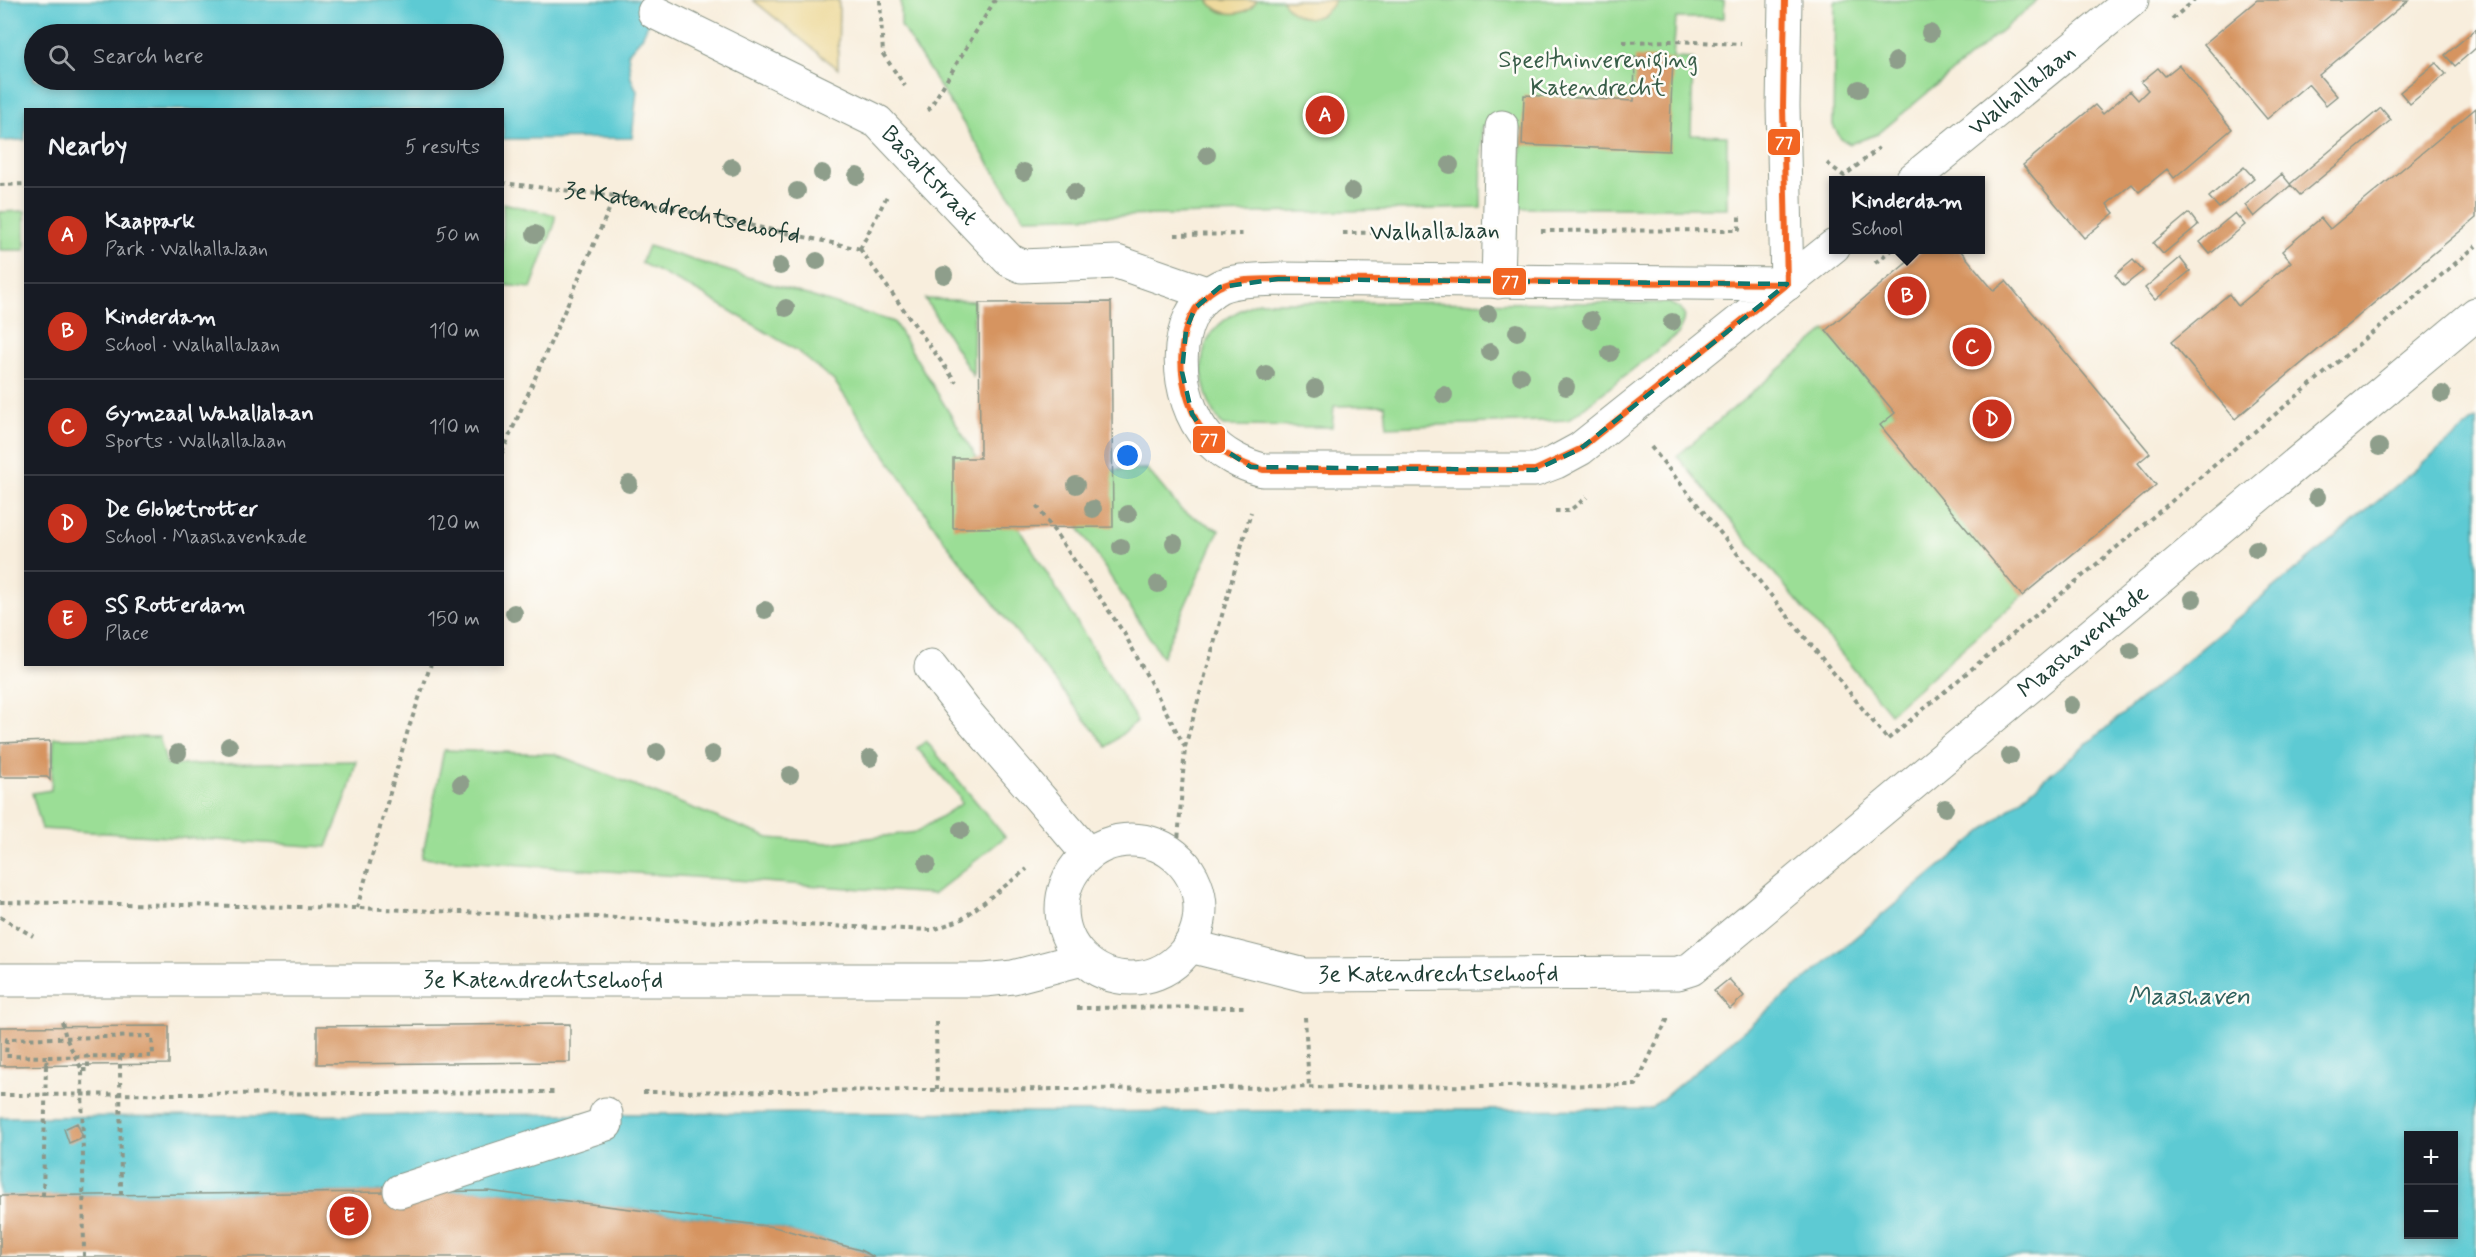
<!DOCTYPE html>
<html lang="en">
<head>
<meta charset="utf-8">
<style>
	body { margin:0; font-family:Mynerve,sans-serif; background:#242831; color:#f1f3f6 }
	.controls { position:absolute; right:18px; bottom:18px; display:grid; overflow:hidden; border-radius:0px; box-shadow:0 3px 9px #0003 }
	.controls button { width:54px; height:54px; display:grid; place-items:center; padding:0; border:0; border-bottom:2px solid #363941; background:#171b24; color:#f1f3f6; font:30px sans-serif }
	.you { position:absolute; left:1128px; top:456px; width:21px; height:21px; margin:-15px; border:4px solid #fff; border-radius:50%; background:#1a73e8; box-shadow:0 0 0 9px #1a73e833 }
	.badge { display:grid; place-items:center; width:39px; height:39px; border-radius:50%; background:#c8321e; color:#fff; font-size:20px; font-weight:700 }
	.pin { position:absolute; translate:-50% -50%; border:3px solid #fff; box-shadow:0 2px 6px #0006 }
	.popup { position:absolute; left:1829px; top:176px; width:156px; height:78px; box-sizing:border-box; display:grid; place-content:center; border-radius:0px; background:#171b24; filter:drop-shadow(0 2px 4px #0005); font-size:20px; white-space:nowrap; color:#9ea1a6 }
	.popup b { font-size:22px; color:#f1f3f6 }
	.popup::after { content:''; position:absolute; left:50%; top:100%; margin-left:-12px; border:12px solid transparent; border-top-color:#171b24 }
	.list { margin:0; padding:0; list-style:none }
	h2 { display:flex; justify-content:space-between; align-items:center; height:78px; margin:0; padding:0 24px; font-size:26px }
	h2 small { font-size:20px; font-weight:400; color:#9ea1a6 }
	.list li { display:grid; grid-template-columns:39px 1fr auto; gap:18px; align-items:center; box-sizing:border-box; height:96px; padding:0 24px; border-top:2px solid #363941 }
	.list b { display:block; font-size:22px; white-space:nowrap }
	.list p { margin:0; font-size:20px; white-space:nowrap; color:#9ea1a6 }
	.list em { font-size:20px; font-style:normal; color:#9ea1a6 }
	.icon { flex:none; width:33px; height:33px; fill:none; stroke:currentColor; stroke-width:2; stroke-linecap:round; stroke-linejoin:round }
	.map { position:relative; flex:none; width:2476px; height:1257px; overflow:hidden }
	.search { position:absolute; background:#171b24; box-shadow:0 3px 9px #0003; left:24px; top:24px; width:480px; height:66px; display:flex; align-items:center; gap:15px; box-sizing:border-box; padding:0 21px; border-radius:33px; color:#9ea1a6; font-size:22px }
	.panel { position:absolute; background:#171b24; box-shadow:0 3px 9px #0003; left:24px; top:108px; width:480px; height:558px; border-radius:0px }
	.map>svg:first-child { display:block }
	.green { fill:#9bde96; stroke:#5d8e65; stroke-width:1.5 }
	.sand { fill:#eeda9e; stroke:#868c69; stroke-width:1.5 }
	.water { fill:#5dcad3; stroke:#3e8484; stroke-width:1.5; fill-rule:evenodd }
	.building { fill:#d69460 }
	.lines { fill:none; stroke-linecap:round; stroke-linejoin:round }
	.minor-casing { stroke:#8c9688; stroke-width:35 }
	.path { stroke:#8c9688; stroke-width:4; stroke-dasharray:4.5 4.5; stroke-linecap:butt }
	.minor { stroke:#fff; stroke-width:33 }
	.path-bridge { stroke:#8c9688; stroke-width:4; stroke-dasharray:4.5 4.5; stroke-linecap:butt }
	.bus-1-casing { stroke:#fdfcf7; stroke-width:10 }
	.bus-1 { stroke:#f26522; stroke-width:6 }
	.tree { fill:#8e9e8b }
	.marked { fill:none; stroke:#0f766e; stroke-width:4.5; stroke-dasharray:12 8; stroke-linejoin:round }
	.labels { text-anchor:middle; dominant-baseline:central; stroke-width:5; stroke-linejoin:round; paint-order:stroke }
	.park-label { font-size:24px; fill:#385d48; stroke:#fdfcf7 }
	.street-label { font-size:24px; fill:#1f3d34; stroke:#fdfcf7 }
	.water-label { font-size:26px; font-style:italic; fill:#2e605c; stroke:#fdfcf7 }
	.line-badge { stroke:#fdfcf7; stroke-width:2 }
	.badge-label { font-size:16px; text-anchor:middle; font-weight:bold; fill:#fff }
</style>
</head>
<body>
<div class="map">
<svg width="2476" height="1257" viewBox="0 0 2476 1257">
	<rect width="100%" height="100%" fill="#fdfcf7"/>
	<filter id="ink" filterUnits="userSpaceOnUse"><feTurbulence type="fractalNoise" baseFrequency=".0167" numOctaves="2"/><feDisplacementMap in="SourceGraphic" scale="12" xChannelSelector="R" yChannelSelector="G"/><feConvolveMatrix kernelMatrix="1 2 1 2 8 2 1 2 1" color-interpolation-filters="sRGB"/></filter>
	<filter id="wash" filterUnits="userSpaceOnUse"><feTurbulence type="fractalNoise" baseFrequency=".008" numOctaves="4" result="noise"/><feDisplacementMap in="SourceGraphic" scale="24" xChannelSelector="R" yChannelSelector="G"/><feGaussianBlur stdDeviation="1.35" result="paint"/><feColorMatrix in="noise" values="0 0 0 0 0 0 0 0 0 0 0 0 0 0 0 0 0 1.4 0 .05"/><feComposite in="paint" operator="in"/></filter>
	<g filter="url(#wash)">
		<rect width="100%" height="100%" fill="#f8eedd"/>
		<path class="green" d="M901,0H1724V18H1676L1673,58L1693,59L1691,135L1727,136V208H1517L1522,129L1482,126L1481,208L1024,218L901,26Z
			M1835,0H2038L1878,134L1850,144L1841,139L1833,125Z
			M503,203L555,215L554,226L531,288L503,285Z
			M25,211V250H0V212Z
			M648,246L894,322L1137,721L1107,747L946,543L835,382L796,350L699,292L641,263Z
			M925,299L974,301L973,376Z
			M1259,302L1669,303L1679,308L1685,316L1678,334L1568,420L1387,427L1385,405L1334,406L1332,427L1223,426C1204,403 1193,360 1212,333C1223,318 1243,308 1259,302Z
			M1826,330L2037,583L1890,713L1677,456Z
			M1147,469L1182,511L1219,530L1162,657L1044,473Z
			M159,737L167,765L356,761L348,793L327,847L42,829L32,793L51,790L54,738Z
			M926,741L1005,837L934,894L422,858L444,750L555,754L769,838L829,843L917,832L961,804L959,796L917,748Z"/>
		<path class="sand" d="M753,0H839L838,69Z
			M1208,0H1257C1245,18 1220,18 1208,0Z
			M1282,0H1335C1323,24 1295,23 1282,0Z"/>
		<path class="water" d="M0,0H659L642,37L628,53L631,78L637,91L632,138L503,139L502,110H26L25,140L0,141ZM34,34H494V80H34Z
			M2476,419V1257H874L860,1250L774,1227L488,1191L0,1196V1117L1650,1109ZM2408,1136H2454V1234H2408Z"/>
		<g id="blocks">
			<path class="building" d="M2257,0H2409L2319,75L2337,96L2326,105L2308,84L2267,119L2204,44Z
				M2476,29V48L2455,66L2445,55Z
				M1635,57L1673,59L1669,151L1522,145L1524,95L1634,101Z
				M2436,63L2446,74L2410,104L2400,92Z
				M2179,65L2232,129L2174,178L2167,169L2139,192L2132,184L2107,204L2114,213L2084,238L2023,165L2095,105L2103,114L2130,91L2138,100L2148,90L2141,82L2158,68L2165,76Z
				M2381,108L2391,120L2300,195L2291,185L2254,217L2245,205L2282,174L2290,184Z
				M2476,108V218L2235,419L2171,342L2229,294L2238,306L2291,262L2282,251L2321,218L2330,229Z
				M2244,167L2254,178L2219,208L2209,197Z
				M2189,213L2198,225L2163,254L2153,243Z
				M2235,213L2245,225L2210,254L2200,242Z
				M1922,250H1960L1994,291L2006,281L2150,453L2138,463L2156,485L2022,596L1880,425L1895,413L1826,330Z
				M2180,258L2190,271L2155,300L2145,288Z
				M2133,260L2143,271L2124,286L2115,275Z
				M1111,302L1113,527L953,528V458H980L979,303Z
				M48,741H50V780L47,777H0V743Z
				M1729,979L1744,996L1730,1009L1714,991Z
				M570,1024V1062L317,1064V1026Z
				M169,1026V1064L0,1066V1027Z
				M77,1123L83,1137L69,1143L64,1129Z
				M488,1191L774,1227L860,1250L874,1257H0V1196Z"/>
		</g>
	</g>
	<g filter="url(#ink)">
		<use href="#blocks" fill-opacity="0" stroke="#8c9688" stroke-width="1.5"/>
		<g class="lines">
			<defs>
				<g id="minor">
					<path d="M1785,0L1783,106L1787,284"/>
					<path id="s2" d="M654,12L878,122L1009,260L1022,266L1117,262L1209,294"/>
					<path id="s3" d="M1912,180L2132,0"/>
					<path d="M1498,282L1502,127"/>
					<path d="M1787,284L1278,279C1260,280 1235,279 1219,287C1167,314 1174,400 1208,438C1221,454 1243,465 1263,470H1535L1556,462L1580,449L1834,246"/>
					<path d="M931,667L964,710L1088,854"/>
					<circle cx="1131" cy="909" r="69"/>
					<path id="s4" d="M1190,946L1305,975L1678,973L1691,969L2476,314"/>
					<path id="s5" d="M0,980H985L1013,977L1082,959"/>
					<path d="M400,1191L606,1124V1114"/>
				</g>
			</defs>
			<use href="#minor" class="minor-casing"/>
			<g class="path">
				<path d="M880,0L883,54L905,86"/>
				<path d="M2172,19L2195,0"/>
				<path d="M1623,42L1674,41L1741,44"/>
				<path d="M928,111L995,0"/>
				<path d="M1827,163L1844,176L1879,148"/>
				<path id="s1" d="M502,183L615,196L860,249"/>
				<path d="M0,185L26,184"/>
				<path d="M1541,231L1739,230V213"/>
				<path d="M1343,233L1456,232"/>
				<path d="M1175,235L1246,234"/>
				<path d="M860,249L887,196"/>
				<path d="M860,249L956,382"/>
				<path d="M1875,263L1891,250"/>
				<path d="M1651,447L1888,740"/>
				<path d="M502,453L615,196"/>
				<path d="M1037,506L1124,633L1185,747"/>
				<path d="M1555,511H1569L1587,497"/>
				<path d="M1888,739L2476,246"/>
				<path d="M1177,855L1185,747L1251,512"/>
				<path d="M0,902L357,908L933,930L962,919L1027,869"/>
				<path d="M357,908L408,730L431,664"/>
				<path d="M0,917L33,936"/>
				<path d="M1077,1008L1246,1007"/>
				<path d="M1305,1017L1309,1087"/>
				<path d="M62,1022L66,1038L82,1070L84,1257"/>
				<path d="M936,1022L937,1089"/>
				<path d="M47,1057L6,1056L7,1039L152,1036L153,1056H120"/>
				<path d="M46,1065L47,1057L120,1056V1064"/>
				<path d="M82,1070H88V1056"/>
				<path d="M643,1092L1636,1085L1669,1016"/>
				<path d="M0,1095L557,1092"/>
			</g>
			<use href="#minor" class="minor"/>
			<path class="path-bridge" d="M120,1064L121,1195
				M43,1196L46,1065"/>
			<defs>
				<path id="bus-1" d="M1785,0L1783,106L1787,284
					M1278,279L1787,284L1580,449L1535,470H1263C1243,464 1222,455 1208,438C1175,397 1166,317 1219,287C1236,278 1260,280 1278,279Z"/>
			</defs>
			<use href="#bus-1" class="bus-1-casing"/>
			<use href="#bus-1" class="bus-1"/>
		</g>
		<g class="tree">
			<circle cx="1930" cy="33" r="9"/>
			<circle cx="1896" cy="61" r="9"/>
			<circle cx="1859" cy="89" r="9"/>
			<circle cx="1207" cy="155" r="9"/>
			<circle cx="1450" cy="165" r="9"/>
			<circle cx="732" cy="167" r="9"/>
			<circle cx="1024" cy="172" r="9"/>
			<circle cx="822" cy="173" r="9"/>
			<circle cx="857" cy="176" r="9"/>
			<circle cx="797" cy="191" r="9"/>
			<circle cx="1352" cy="191" r="9"/>
			<circle cx="1074" cy="192" r="9"/>
			<circle cx="535" cy="234" r="9"/>
			<circle cx="817" cy="261" r="9"/>
			<circle cx="780" cy="266" r="9"/>
			<circle cx="944" cy="275" r="9"/>
			<circle cx="786" cy="308" r="9"/>
			<circle cx="1488" cy="314" r="9"/>
			<circle cx="1591" cy="320" r="9"/>
			<circle cx="1672" cy="322" r="9"/>
			<circle cx="1517" cy="332" r="9"/>
			<circle cx="1490" cy="352" r="9"/>
			<circle cx="1610" cy="353" r="9"/>
			<circle cx="1266" cy="374" r="9"/>
			<circle cx="1521" cy="376" r="9"/>
			<circle cx="1566" cy="387" r="9"/>
			<circle cx="1315" cy="388" r="9"/>
			<circle cx="2442" cy="394" r="9"/>
			<circle cx="1444" cy="395" r="9"/>
			<circle cx="2379" cy="447" r="9"/>
			<circle cx="629" cy="484" r="9"/>
			<circle cx="1076" cy="485" r="9"/>
			<circle cx="2317" cy="497" r="9"/>
			<circle cx="1093" cy="509" r="9"/>
			<circle cx="1128" cy="514" r="9"/>
			<circle cx="1174" cy="543" r="9"/>
			<circle cx="1121" cy="547" r="9"/>
			<circle cx="2256" cy="549" r="9"/>
			<circle cx="1158" cy="584" r="9"/>
			<circle cx="2193" cy="599" r="9"/>
			<circle cx="765" cy="610" r="9"/>
			<circle cx="514" cy="613" r="9"/>
			<circle cx="2131" cy="651" r="9"/>
			<circle cx="2071" cy="705" r="9"/>
			<circle cx="229" cy="746" r="9"/>
			<circle cx="657" cy="752" r="9"/>
			<circle cx="178" cy="753" r="9"/>
			<circle cx="712" cy="754" r="9"/>
			<circle cx="2010" cy="756" r="9"/>
			<circle cx="870" cy="758" r="9"/>
			<circle cx="790" cy="775" r="9"/>
			<circle cx="461" cy="784" r="9"/>
			<circle cx="1945" cy="808" r="9"/>
			<circle cx="961" cy="830" r="9"/>
			<circle cx="927" cy="864" r="9"/>
		</g>
	</g>
	<path class="marked" d="M1278,279L1787,284L1580,449L1535,470L1251,467L1209,440L1192,414L1182,372L1186,330L1195,308L1220,287Z"/>
	<g class="labels">
		<g class="park-label">
			<text x="1598" y="60">Speeltuinvereniging<tspan x="1598" dy="28">Katendrecht</tspan></text>
		</g>
		<g class="street-label">
			<text stroke="none"><textPath href="#s3" startOffset="142">Walhallalaan</textPath></text>
			<text stroke="none"><textPath href="#s2" startOffset="324">Basaltstraat</textPath></text>
			<text stroke="none"><textPath href="#s1" startOffset="183">3e Katendrechtsehoofd</textPath></text>
			<text transform="translate(1435 232) rotate(-1)">Walhallalaan</text>
			<text stroke="none"><textPath href="#s4" startOffset="1016">Maashavenkade</textPath></text>
			<text stroke="none"><textPath href="#s4" startOffset="252">3e Katendrechtsehoofd</textPath></text>
			<text stroke="none"><textPath href="#s5" startOffset="543">3e Katendrechtsehoofd</textPath></text>
		</g>
		<g class="water-label">
			<text x="2189" y="997">Maashaven</text>
		</g>
	</g>
	<g class="line-badge">
		<rect x="1767" y="128" width="34" height="28" rx="6" fill="#f26522"/>
		<rect x="1492" y="267" width="35" height="29" rx="6" fill="#f26522"/>
		<rect x="1192" y="425" width="34" height="29" rx="6" fill="#f26522"/>
	</g>
	<g class="badge-label">
		<text x="1784" y="148">77</text>
		<text x="1510" y="287">77</text>
		<text x="1209" y="445">77</text>
	</g>
</svg>
<div class="controls">
<button>+</button>
<button>−</button>
</div>
<div class="you"></div>
<div class="pin badge" style="left:1325px;top:115px">A</div>
<div class="pin badge" style="left:1907px;top:296px">B</div>
<div class="popup"><b>Kinderdam</b>School</div>
<div class="pin badge" style="left:1972px;top:347px">C</div>
<div class="pin badge" style="left:1992px;top:419px">D</div>
<div class="pin badge" style="left:349px;top:1216px">E</div>
<div class="search"><svg class="icon" aria-label="search" viewBox="0 0 24 24"><circle cx="10" cy="10" r="6"/><path d="M15 15l6 6"/></svg>Search here</div>
<section class="panel">
<h2>Nearby<small>5 results</small></h2>
<ul class="list">
<li><span class="badge">A</span><div><b>Kaappark</b><p>Park · Walhallalaan</p></div><em>50 m</em></li>
<li><span class="badge">B</span><div><b>Kinderdam</b><p>School · Walhallalaan</p></div><em>110 m</em></li>
<li><span class="badge">C</span><div><b>Gymzaal Wahallalaan</b><p>Sports · Walhallalaan</p></div><em>110 m</em></li>
<li><span class="badge">D</span><div><b>De Globetrotter</b><p>School · Maashavenkade</p></div><em>120 m</em></li>
<li><span class="badge">E</span><div><b>SS Rotterdam</b><p>Place</p></div><em>150 m</em></li>
</ul>
</section>
</div>
</body>
</html>
